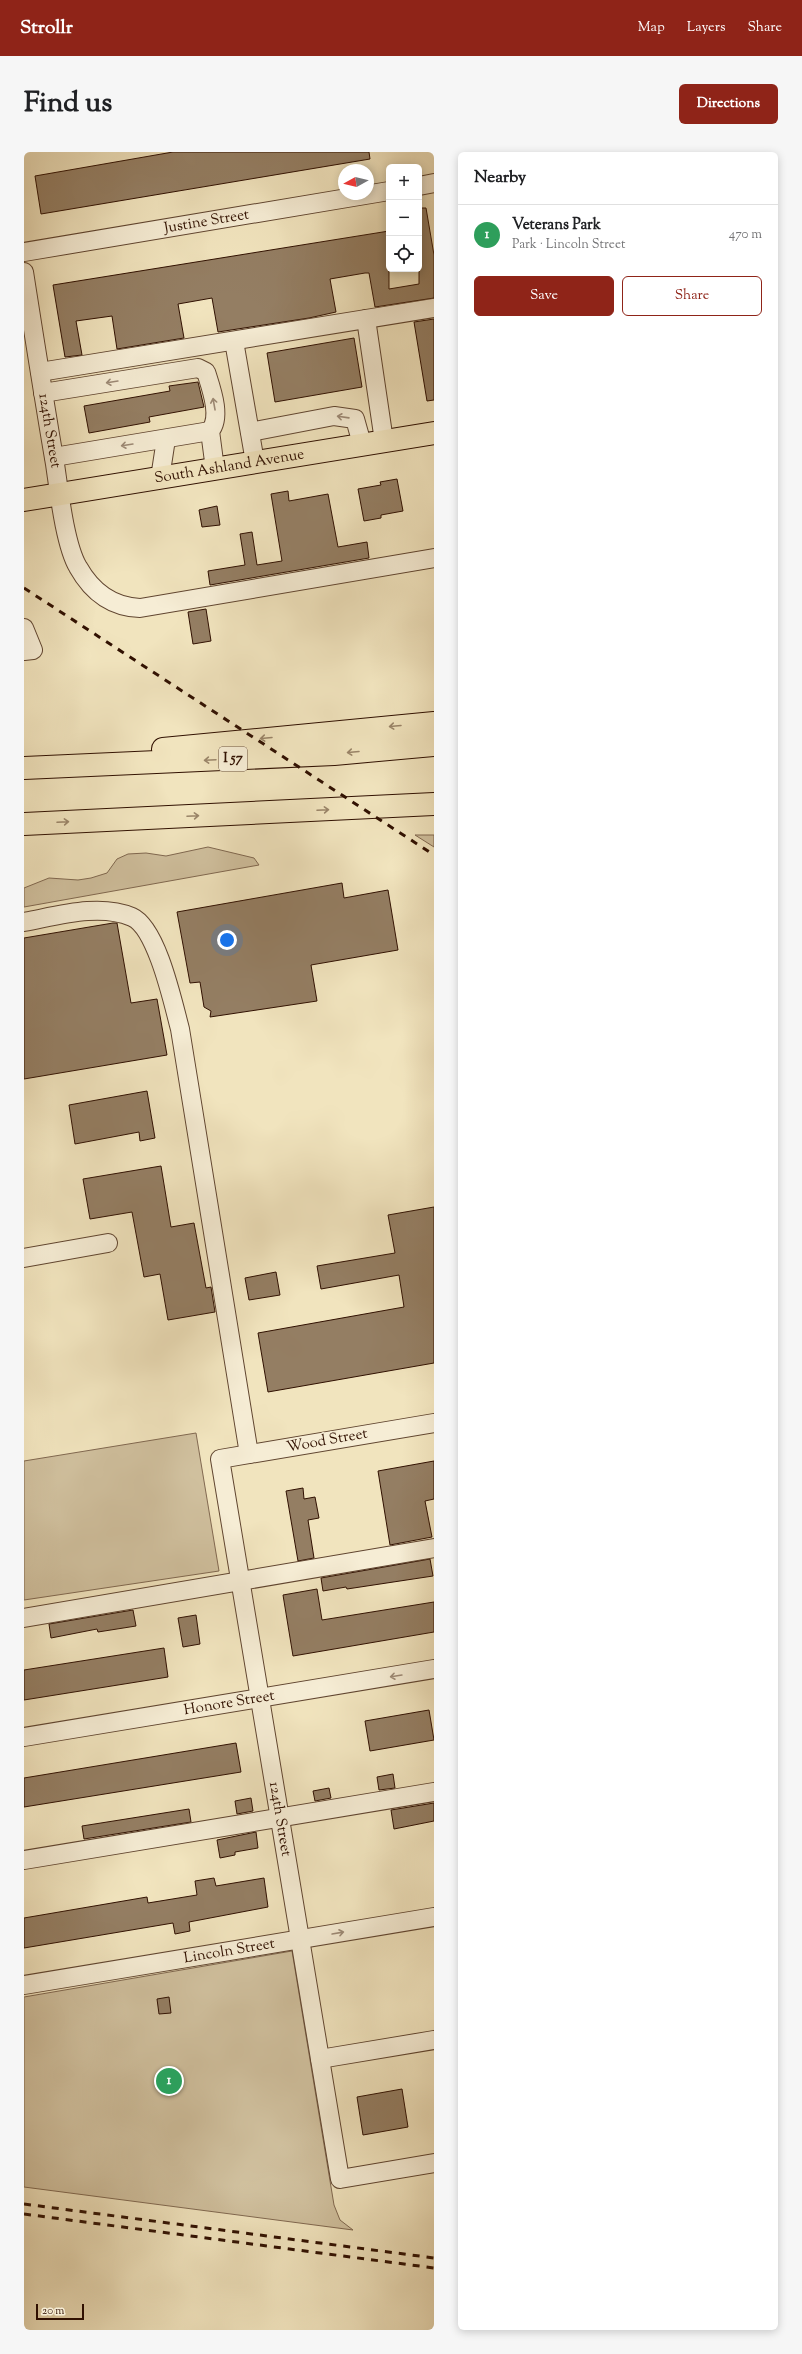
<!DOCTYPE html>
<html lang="en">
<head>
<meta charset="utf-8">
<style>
	body { margin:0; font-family:"Sorts Mill Goudy",serif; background:#f6f6f6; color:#202124 }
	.controls { position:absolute; right:12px; top:12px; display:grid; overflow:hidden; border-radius:6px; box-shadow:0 2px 10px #0003 }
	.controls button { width:36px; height:36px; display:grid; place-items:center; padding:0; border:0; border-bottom:1px solid #e0e0e0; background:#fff; color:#202124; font:20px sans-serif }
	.compass { position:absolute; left:314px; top:12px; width:36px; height:36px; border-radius:50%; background:#fff; box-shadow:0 2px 10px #0003; rotate:262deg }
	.scale { position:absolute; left:12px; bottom:10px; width:48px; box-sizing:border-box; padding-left:4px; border:2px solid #301001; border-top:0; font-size:11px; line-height:14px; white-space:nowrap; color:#301001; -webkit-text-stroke:3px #f6edd5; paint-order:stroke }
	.you { position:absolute; left:203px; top:788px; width:14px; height:14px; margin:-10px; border:3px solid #fff; border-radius:50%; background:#1a73e8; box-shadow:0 0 0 6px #1a73e833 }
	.badge { display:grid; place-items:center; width:26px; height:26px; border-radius:50%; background:#8f2418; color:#fff; font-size:13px; font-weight:700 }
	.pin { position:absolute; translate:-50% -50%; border:2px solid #fff; box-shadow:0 1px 4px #0006 }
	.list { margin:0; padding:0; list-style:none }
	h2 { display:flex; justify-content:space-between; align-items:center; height:52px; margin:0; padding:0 16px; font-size:17px }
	h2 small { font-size:13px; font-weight:400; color:#757577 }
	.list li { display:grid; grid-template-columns:26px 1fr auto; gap:12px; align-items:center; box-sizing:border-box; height:60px; padding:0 16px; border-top:1px solid #e0e0e0 }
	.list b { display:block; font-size:15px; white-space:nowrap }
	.list p { margin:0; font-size:13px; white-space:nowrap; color:#757577 }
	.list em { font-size:13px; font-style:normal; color:#757577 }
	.actions { display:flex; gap:8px; padding:12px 16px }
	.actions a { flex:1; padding:9px 0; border:1px solid #8f2418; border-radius:6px; text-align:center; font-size:14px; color:#8f2418 }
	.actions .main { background:#8f2418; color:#fff }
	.icon { flex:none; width:22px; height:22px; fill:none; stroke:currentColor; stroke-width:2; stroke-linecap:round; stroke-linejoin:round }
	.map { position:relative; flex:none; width:410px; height:2178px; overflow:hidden; border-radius:6px }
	header { display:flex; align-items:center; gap:24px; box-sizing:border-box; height:56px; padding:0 20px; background:#8f2418; color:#fff }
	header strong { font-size:19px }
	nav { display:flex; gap:22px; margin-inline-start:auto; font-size:14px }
	.intro { display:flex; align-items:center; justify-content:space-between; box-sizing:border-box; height:96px; padding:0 24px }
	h1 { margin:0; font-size:28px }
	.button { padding:10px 18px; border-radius:6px; background:#8f2418; color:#fff; font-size:14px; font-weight:700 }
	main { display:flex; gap:24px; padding:0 24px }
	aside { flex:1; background:#fff; border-radius:6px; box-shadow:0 2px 10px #0003 }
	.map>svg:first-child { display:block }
	.green { fill:#d0c09e; stroke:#806850 }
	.building { fill:#947e63; stroke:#301001 }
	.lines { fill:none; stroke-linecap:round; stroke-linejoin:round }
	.minor-casing { stroke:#604530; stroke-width:20 }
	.major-casing { stroke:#301001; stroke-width:24 }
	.highway-casing { stroke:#301001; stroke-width:24 }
	.minor { stroke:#f6edd5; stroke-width:18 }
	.major { stroke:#f1e4be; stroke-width:22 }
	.highway { stroke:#f1e4be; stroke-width:22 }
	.rail { stroke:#301001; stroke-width:3; stroke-dasharray:7 7; stroke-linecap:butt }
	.oneway { stroke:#9d8a76 }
	.oneway2 { stroke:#9a8569 }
	.labels { text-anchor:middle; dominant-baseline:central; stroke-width:3; stroke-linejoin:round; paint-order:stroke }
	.shield { fill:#f6edd5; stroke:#6b5241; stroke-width:1 }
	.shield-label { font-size:14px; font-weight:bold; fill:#301001 }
	.street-label { font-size:15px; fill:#301001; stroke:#f6edd5 }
</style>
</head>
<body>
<header>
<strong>Strollr</strong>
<nav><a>Map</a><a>Layers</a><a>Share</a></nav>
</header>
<div class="intro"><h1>Find us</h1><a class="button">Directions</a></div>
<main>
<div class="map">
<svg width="410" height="2178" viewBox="0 0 410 2178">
	<rect width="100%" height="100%" fill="#f1e4be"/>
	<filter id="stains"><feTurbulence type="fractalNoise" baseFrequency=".005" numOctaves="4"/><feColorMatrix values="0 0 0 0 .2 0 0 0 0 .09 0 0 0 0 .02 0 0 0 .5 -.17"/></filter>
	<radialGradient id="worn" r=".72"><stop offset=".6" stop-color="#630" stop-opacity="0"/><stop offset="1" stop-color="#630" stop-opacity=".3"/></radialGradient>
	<path class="green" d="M391,683H410V695Z
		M184,695L230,706L235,713L0,755V736L25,726L54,728L67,726L83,721L93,707L104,702L122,701L142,704Z
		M172,1281L195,1419L0,1448V1309Z
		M268,1799L310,2053L316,2068L329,2078L0,2035V1845Z"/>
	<path class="building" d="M149,0H345L346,7L17,62L11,24Z
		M395,56H402L410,103V146L351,155L345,121H341L306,127L312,160L285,166L194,180L188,146L154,152L160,186L93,197L88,164L52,169L58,203L41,205L29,133L365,79V137L395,132Z
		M410,167V248L403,249L390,170Z
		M330,186L338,235L251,250L243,201Z
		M174,230L180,255L125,265L126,270L65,281L60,254L146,239L145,234Z
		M373,327L379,359L357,363V366L340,369L334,337L357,333L356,330Z
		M264,339L265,349L304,342L314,395L343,390L345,406L186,433L184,419L221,413L216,382L228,380L233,413L258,409L247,342Z
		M193,354L196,373L178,375L175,358Z
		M182,457L187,489L169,492L164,460Z
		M318,731L320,746L364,738L374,798L287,813L293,849L186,865L187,859L180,855L176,830L166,831L153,760Z
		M89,771H93L107,851L133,847L143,903L0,927V786Z
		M123,939L131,986L116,989L115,980L51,992L45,953Z
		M137,1014L147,1075L170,1071L182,1136L187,1135L191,1160L144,1168L136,1122L120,1125L108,1060L66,1067L59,1027Z
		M410,1055V1211L244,1240L234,1181L380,1155L375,1123L297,1137L293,1114L371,1101L364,1063Z
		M252,1120L256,1143L225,1148L221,1126Z
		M410,1309V1347L401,1349L408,1385L366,1393L354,1319Z
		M279,1336L280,1347L291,1345L295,1366L284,1368L290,1406L274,1409L262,1339Z
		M406,1407L409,1424L323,1437L322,1435L299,1439L297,1426Z
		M293,1437L298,1468L410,1450V1480L269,1504L259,1443Z
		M109,1458L112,1474L74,1480L73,1477L27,1486L25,1472Z
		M172,1463L176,1492L159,1495L154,1466Z
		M140,1496L144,1525L0,1548V1518Z
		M405,1558L410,1588L346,1599L341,1569Z
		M212,1591L217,1620L0,1655V1626Z
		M369,1622L371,1636L355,1638L353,1625Z
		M305,1636L307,1646L291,1649L289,1639Z
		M227,1646L229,1659L213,1662L211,1649Z
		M410,1651V1669L370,1677L367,1658Z
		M165,1657L167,1670L60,1687L58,1674Z
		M232,1680L234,1696L211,1700V1703L196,1706L193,1688Z
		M190,1726L192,1734L240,1726L244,1755L165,1770L166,1779L151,1782L149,1771L0,1796V1766L123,1745L124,1751L173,1743L171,1729Z
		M145,1845L147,1861L135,1862L133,1847Z
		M378,1937L384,1975L339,1983L333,1945Z"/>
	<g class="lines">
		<defs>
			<g id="minor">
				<path d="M395,34L410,31"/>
				<path id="s1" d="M0,100L365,39"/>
				<path id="s2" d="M0,120C10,184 20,248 31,312C35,339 41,393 54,415C68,440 88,455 116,456L410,406"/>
				<path d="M342,167L360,289"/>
				<path d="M210,189L231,310"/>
				<path d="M16,220L410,156"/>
				<path d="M19,241L174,216L182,220C187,236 198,265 186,279L191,317"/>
				<path d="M226,280L310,264L331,267L338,292"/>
				<path d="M30,305L186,279"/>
				<path d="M136,326L142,287"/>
				<path d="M0,476L9,498L0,499"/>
				<path d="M0,770C33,764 75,751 108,765C133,776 149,851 156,877L225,1302"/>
				<path d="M0,1106L84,1091"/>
				<path id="s3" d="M410,1271L196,1307L316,2027L410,2011"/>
				<path d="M0,1466L410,1396"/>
				<path id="s4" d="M0,1585L410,1517"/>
				<path d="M0,1708L410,1640"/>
				<path id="s5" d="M0,1833L410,1765"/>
				<path d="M296,1907L410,1888"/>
			</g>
			<g id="major">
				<path id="s6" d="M0,348L410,281"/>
			</g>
			<path id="highway" d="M139,597L410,571
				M0,616L310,602L410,593
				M0,672L410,652"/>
		</defs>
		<use href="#minor" class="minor-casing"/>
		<use href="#major" class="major-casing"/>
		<use href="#highway" class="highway-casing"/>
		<use href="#minor" class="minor"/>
		<use href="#major" class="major"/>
		<use href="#highway" class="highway"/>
		<path class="rail" d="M0,436L410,703
			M0,2052L410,2106
			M0,2062L410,2116"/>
	</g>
	<defs><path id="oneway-shaft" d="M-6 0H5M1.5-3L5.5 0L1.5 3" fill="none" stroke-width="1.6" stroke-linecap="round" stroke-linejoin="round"/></defs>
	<g class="oneway">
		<use href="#oneway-shaft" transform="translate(88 230) rotate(171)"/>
		<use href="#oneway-shaft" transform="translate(190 252) rotate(-100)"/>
		<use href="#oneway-shaft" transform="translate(319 265) rotate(-172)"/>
		<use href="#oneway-shaft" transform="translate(103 293) rotate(171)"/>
		<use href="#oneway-shaft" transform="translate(372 1524) rotate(171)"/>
		<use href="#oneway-shaft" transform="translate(314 1781) rotate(-10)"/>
	</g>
	<g class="oneway2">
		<use href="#oneway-shaft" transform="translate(371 574) rotate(175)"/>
		<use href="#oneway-shaft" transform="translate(242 586) rotate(175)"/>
		<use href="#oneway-shaft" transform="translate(329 600) rotate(175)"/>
		<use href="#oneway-shaft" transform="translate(186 608) rotate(177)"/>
		<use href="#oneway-shaft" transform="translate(299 658) rotate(-3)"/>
		<use href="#oneway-shaft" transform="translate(169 664) rotate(-3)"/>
		<use href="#oneway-shaft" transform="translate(39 670) rotate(-3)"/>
	</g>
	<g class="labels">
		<rect class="shield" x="195" y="595" width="28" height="24" rx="3"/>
		<g class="shield-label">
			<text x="209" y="607">I 57</text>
		</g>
		<g class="street-label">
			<text stroke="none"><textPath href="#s1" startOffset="185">Justine Street</textPath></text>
			<text stroke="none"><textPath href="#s2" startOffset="161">124th Street</textPath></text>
			<text stroke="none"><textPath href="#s6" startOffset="208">South Ashland Avenue</textPath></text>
			<text transform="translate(303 1289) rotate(-10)">Wood Street</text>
			<text stroke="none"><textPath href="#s4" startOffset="208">Honore Street</textPath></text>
			<text stroke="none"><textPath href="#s3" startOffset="582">124th Street</textPath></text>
			<text stroke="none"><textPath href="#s5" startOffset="208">Lincoln Street</textPath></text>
		</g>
	</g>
	<rect width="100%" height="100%" filter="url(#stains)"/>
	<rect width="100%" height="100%" fill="url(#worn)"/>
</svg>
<div class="controls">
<button>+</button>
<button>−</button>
<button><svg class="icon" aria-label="locate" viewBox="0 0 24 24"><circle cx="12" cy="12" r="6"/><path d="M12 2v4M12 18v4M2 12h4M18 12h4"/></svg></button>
</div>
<svg class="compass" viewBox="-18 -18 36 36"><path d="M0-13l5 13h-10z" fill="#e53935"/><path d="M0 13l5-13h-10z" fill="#757577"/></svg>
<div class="scale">20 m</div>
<div class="you"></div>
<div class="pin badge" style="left:145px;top:1929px;background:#2e9e5b">1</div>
</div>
<aside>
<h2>Nearby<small></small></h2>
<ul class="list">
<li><span class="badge" style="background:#2e9e5b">1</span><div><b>Veterans Park</b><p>Park · Lincoln Street</p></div><em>470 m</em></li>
</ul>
<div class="actions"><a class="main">Save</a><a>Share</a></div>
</aside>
</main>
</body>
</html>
